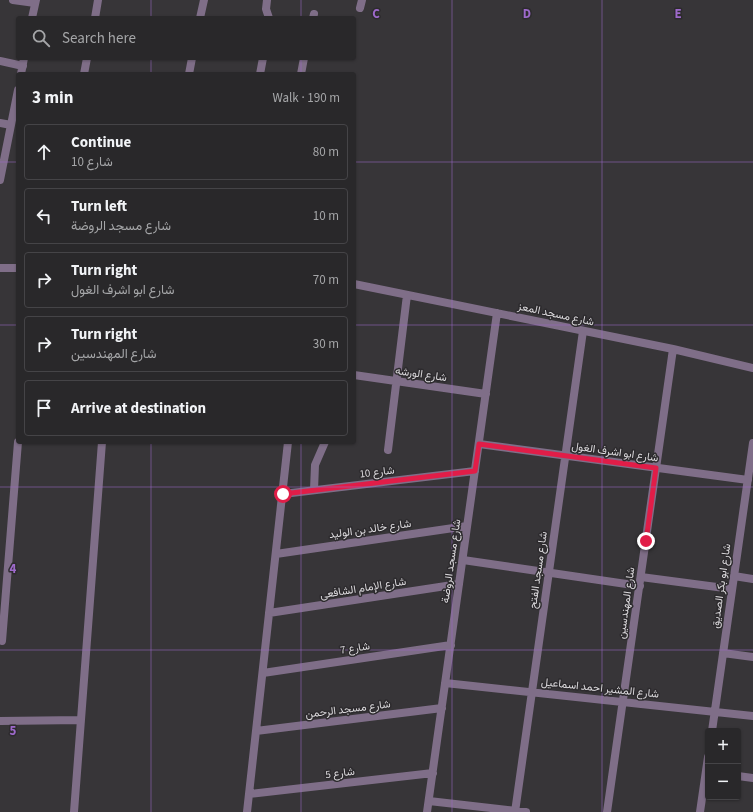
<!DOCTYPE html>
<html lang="en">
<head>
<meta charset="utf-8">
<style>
	body { margin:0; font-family:"Source Sans 3",Vazirmatn,sans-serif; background:#353436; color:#f1f3f6 }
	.controls { position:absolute; right:12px; bottom:12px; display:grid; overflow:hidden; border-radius:4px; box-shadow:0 1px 3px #0004 }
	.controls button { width:36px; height:36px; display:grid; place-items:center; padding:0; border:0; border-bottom:1px solid #454447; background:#29282a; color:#f1f3f6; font:20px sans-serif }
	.stop { position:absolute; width:12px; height:12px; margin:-9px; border:3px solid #e11d48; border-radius:50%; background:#fff }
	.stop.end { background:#e11d48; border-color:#fff; box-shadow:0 1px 4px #0008 }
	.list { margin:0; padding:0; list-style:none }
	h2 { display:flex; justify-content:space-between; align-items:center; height:52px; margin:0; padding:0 16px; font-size:17px }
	h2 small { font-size:13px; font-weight:400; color:#a5a6a8 }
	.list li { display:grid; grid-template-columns:26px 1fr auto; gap:12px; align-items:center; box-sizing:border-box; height:56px; margin:0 8px 8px; padding:0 8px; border:1px solid #454447; border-radius:4px }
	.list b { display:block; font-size:15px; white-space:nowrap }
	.list p { margin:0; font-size:13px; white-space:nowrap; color:#a5a6a8 }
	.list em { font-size:13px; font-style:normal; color:#a5a6a8 }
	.icon { flex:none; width:22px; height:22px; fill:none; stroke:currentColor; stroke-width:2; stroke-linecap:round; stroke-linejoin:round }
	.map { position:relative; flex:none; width:753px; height:812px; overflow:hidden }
	.search { position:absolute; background:#29282a; box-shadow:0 1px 3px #0004; left:16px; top:16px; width:340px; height:44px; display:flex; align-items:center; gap:10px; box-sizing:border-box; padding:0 14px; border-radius:4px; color:#a5a6a8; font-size:15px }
	.panel { position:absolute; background:#29282a; box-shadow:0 1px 3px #0004; left:16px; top:72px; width:340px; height:372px; border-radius:4px }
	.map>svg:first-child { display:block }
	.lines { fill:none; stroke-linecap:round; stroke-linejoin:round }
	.minor { stroke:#7f6e88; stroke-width:8 }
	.route { stroke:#e11d48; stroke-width:5 }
	.grid { fill:none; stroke:#9d69ca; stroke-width:1; stroke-opacity:0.55 }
	.labels { text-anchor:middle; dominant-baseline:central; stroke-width:3; stroke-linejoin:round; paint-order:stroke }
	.street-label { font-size:11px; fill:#dcdadd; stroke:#2d2b2e }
	.grid-label { font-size:13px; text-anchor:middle; font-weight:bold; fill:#9d69ca; stroke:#2d2b2e; stroke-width:3; stroke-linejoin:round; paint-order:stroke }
</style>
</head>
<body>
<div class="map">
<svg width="753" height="812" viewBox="0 0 753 812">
	<rect width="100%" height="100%" fill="#373538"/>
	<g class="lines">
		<path class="minor" d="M13,0L35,3
			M267,0L266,9L269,18
			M360,8L362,0
			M32,18L36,0
			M95,18L98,0
			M200,18L204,0
			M313,18L314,14
			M0,61L23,66
			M21,74L24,58
			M84,74L87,58
			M189,74L192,58
			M260,74L263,58
			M301,74L304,58
			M0,123L11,125
			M0,180L18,90
			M0,268H18
			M354,284L673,349L753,368
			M354,375L486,394
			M479,444L748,480
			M388,450L407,295
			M314,490L315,465L325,442
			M283,494L475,471
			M276,554L467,526
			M463,560L640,586
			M734,576L753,579
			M641,577L732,589
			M269,613L459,584
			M2,641L18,442
			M723,653L753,657
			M263,673L451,645
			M445,683L753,716
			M0,721L81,720
			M256,731L442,708
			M712,731L753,443
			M738,776L753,778
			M249,794L433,773
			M429,801L526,812
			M74,812L102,442
			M247,812L288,442
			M427,812L497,313
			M515,812L583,331
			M607,812L673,349
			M700,812L708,757"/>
	</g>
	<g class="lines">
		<path class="route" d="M283,494L475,471L479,444L656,468L646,541"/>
	</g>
	<path class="grid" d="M151,0V18M301,0V18M452,0V812M602,0V812M151,58V74M301,58V74M0,162H18M354,162H753M0,325H18M354,325H753M151,442V812M301,442V812M0,487H753M0,650H753"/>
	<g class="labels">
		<g class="street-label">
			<text transform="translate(556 314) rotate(12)">شارع مسجد المعز</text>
			<text transform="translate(421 374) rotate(8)">شارع الورشه</text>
			<text transform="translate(615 452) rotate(8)">شارع ابو اشرف الغول</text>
			<text transform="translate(377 472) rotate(-7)">شارع 10</text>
			<text transform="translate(370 529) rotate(-8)">شارع خالد بن الوليد</text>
			<text transform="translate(451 561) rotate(-82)">شارع مسجد الروضة</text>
			<text transform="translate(538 570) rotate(-82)">شارع مسجد الفتح</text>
			<text transform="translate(721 586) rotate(-82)">شارع ابو بكر الصديق</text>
			<text transform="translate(363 588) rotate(-9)">شارع الإمام الشافعى</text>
			<text transform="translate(626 603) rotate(-82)">شارع المهندسين</text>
			<text transform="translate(355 648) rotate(-9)">شارع 7</text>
			<text transform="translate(600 688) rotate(6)">شارع المشير احمد اسماعيل</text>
			<text transform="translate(348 709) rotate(-7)">شارع مسجد الرحمن</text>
			<text transform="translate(340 773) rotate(-7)">شارع 5</text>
		</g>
	</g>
	<g class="grid-label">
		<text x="376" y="18">C</text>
		<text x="527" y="18">D</text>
		<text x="678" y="18">E</text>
		<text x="13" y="573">4</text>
		<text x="13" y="735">5</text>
	</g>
</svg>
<div class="controls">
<button>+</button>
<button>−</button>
</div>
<div class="stop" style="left:283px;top:494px"></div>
<div class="stop end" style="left:646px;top:541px"></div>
<div class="search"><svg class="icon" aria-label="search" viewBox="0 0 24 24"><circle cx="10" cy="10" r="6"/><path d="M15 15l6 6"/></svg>Search here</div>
<section class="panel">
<h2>3 min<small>Walk · 190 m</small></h2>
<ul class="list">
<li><svg class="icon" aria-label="ahead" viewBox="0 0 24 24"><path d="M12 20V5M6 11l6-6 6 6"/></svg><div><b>Continue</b><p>شارع 10</p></div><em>80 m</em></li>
<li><svg class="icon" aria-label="left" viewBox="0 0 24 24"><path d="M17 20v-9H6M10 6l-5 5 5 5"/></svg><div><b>Turn left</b><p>شارع مسجد الروضة</p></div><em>10 m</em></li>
<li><svg class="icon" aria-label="right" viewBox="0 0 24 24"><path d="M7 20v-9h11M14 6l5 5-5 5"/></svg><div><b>Turn right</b><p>شارع ابو اشرف الغول</p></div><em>70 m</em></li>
<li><svg class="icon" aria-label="right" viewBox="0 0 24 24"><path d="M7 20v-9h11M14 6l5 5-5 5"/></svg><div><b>Turn right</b><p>شارع المهندسين</p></div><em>30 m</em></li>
<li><svg class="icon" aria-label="arrive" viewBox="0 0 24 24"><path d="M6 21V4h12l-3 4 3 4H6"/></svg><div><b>Arrive at destination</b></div></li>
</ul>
</section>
</div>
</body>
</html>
